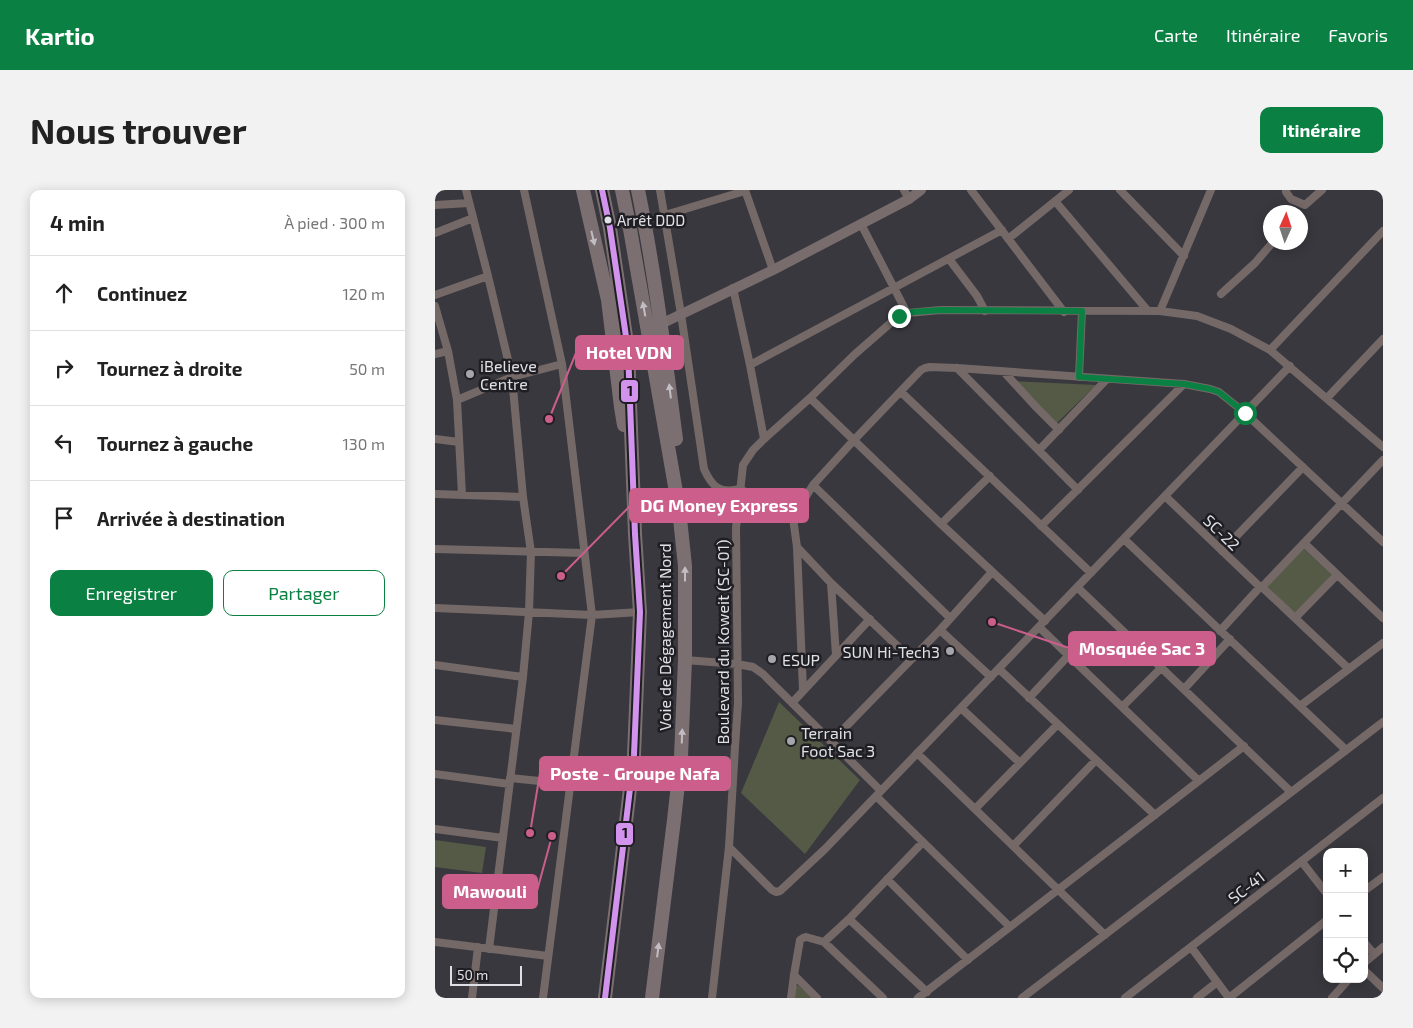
<!DOCTYPE html>
<html lang="fr">
<head>
<meta charset="utf-8">
<style>
	body { margin:0; font-family:"Exo 2",sans-serif; background:#f2f2f2; color:#222 }
	.controls { position:absolute; right:15px; bottom:15px; display:grid; overflow:hidden; border-radius:10px; box-shadow:0 2px 12px #0003 }
	.controls button { width:45px; height:45px; display:grid; place-items:center; padding:0; border:0; border-bottom:1px solid #e0e0e0; background:#fff; color:#222; font:25px sans-serif }
	.compass { position:absolute; left:828px; top:15px; width:45px; height:45px; border-radius:50%; background:#fff; box-shadow:0 2px 12px #0003; rotate:3deg }
	.scale { position:absolute; left:15px; bottom:12px; width:72px; box-sizing:border-box; padding-left:5px; border:2px solid #dfe0e6; border-top:0; font-size:14px; line-height:18px; white-space:nowrap; color:#dfe0e6; -webkit-text-stroke:4px #1e1e23; paint-order:stroke }
	.stop { position:absolute; width:15px; height:15px; margin:-11px; border:4px solid #0b8043; border-radius:50%; background:#fff }
	.stop.end { background:#0b8043; border-color:#fff; box-shadow:0 1px 5px #0008 }
	.list { margin:0; padding:0; list-style:none }
	h2 { display:flex; justify-content:space-between; align-items:center; height:65px; margin:0; padding:0 20px; font-size:21px }
	h2 small { font-size:16px; font-weight:400; color:#767676 }
	.list li { display:grid; grid-template-columns:32px 1fr auto; gap:15px; align-items:center; box-sizing:border-box; height:75px; padding:0 20px; border-top:1px solid #e0e0e0 }
	.list b { display:block; font-size:19px; white-space:nowrap }
	.list em { font-size:16px; font-style:normal; color:#767676 }
	.actions { display:flex; gap:10px; padding:15px 20px }
	.actions a { flex:1; padding:11px 0; border:1px solid #0b8043; border-radius:10px; text-align:center; font-size:18px; color:#0b8043 }
	.actions .main { background:#0b8043; color:#fff }
	.icon { flex:none; width:28px; height:28px; fill:none; stroke:currentColor; stroke-width:2; stroke-linecap:round; stroke-linejoin:round }
	.map { position:relative; flex:none; width:948px; height:808px; overflow:hidden; border-radius:10px }
	header { display:flex; align-items:center; gap:30px; box-sizing:border-box; height:70px; padding:0 25px; background:#0b8043; color:#fff }
	header strong { font-size:24px }
	nav { display:flex; gap:28px; margin-inline-start:auto; font-size:18px }
	.intro { display:flex; align-items:center; justify-content:space-between; box-sizing:border-box; height:120px; padding:0 30px }
	h1 { margin:0; font-size:35px }
	.button { padding:12px 22px; border-radius:10px; background:#0b8043; color:#fff; font-size:18px; font-weight:700 }
	main { display:flex; gap:30px; padding:0 30px }
	aside { flex:1; background:#fff; border-radius:10px; box-shadow:0 2px 12px #0003 }
	.map>svg:first-child { display:block }
	.green { fill:#545a45 }
	.lines { fill:none; stroke-linecap:round; stroke-linejoin:round }
	.street { stroke:#756968; stroke-width:8 }
	.secondary { stroke:#786c6c; stroke-width:10 }
	.highway { stroke:#7c6f71; stroke-width:14 }
	.bus-1-casing { stroke:#1e1e23; stroke-width:10 }
	.bus-1 { stroke:#d193ec; stroke-width:6 }
	.oneway { fill:#c1bec3 }
	.route { stroke:#0b8043; stroke-width:6 }
	.bus-dot { fill:#dfe0e6; stroke:#1e1e23; stroke-width:2 }
	.poi-dot { fill:#a5a5ab; stroke:#1e1e23; stroke-width:2 }
	.labels { text-anchor:middle; dominant-baseline:central; stroke-width:5; stroke-linejoin:round; paint-order:stroke }
	.bus-label { font-size:15px; fill:#dfe0e6; stroke:#1e1e23; text-anchor:start }
	.poi-label { font-size:16px; fill:#dfe0e6; stroke:#1e1e23; text-anchor:start }
	.street-label { font-size:16px; fill:#dfe0e6; stroke:#1e1e23 }
	.leader { fill:none; stroke:#cc5e8c; stroke-width:2 }
	.callout-dot { fill:#cc5e8c; stroke:#1e1e23; stroke-width:2 }
	.callout { fill:#cc5e8c; stroke:#cc5e8c; stroke-width:2 }
	.callout-label { font-size:18px; text-anchor:middle; font-weight:bold; fill:#fff }
	.line-badge { stroke:#1e1e23; stroke-width:2 }
	.pale-badge-label { font-size:14px; text-anchor:middle; font-weight:bold; fill:#111 }
</style>
</head>
<body>
<header>
<strong>Kartio</strong>
<nav><a>Carte</a><a>Itinéraire</a><a>Favoris</a></nav>
</header>
<div class="intro"><h1>Nous trouver</h1><a class="button">Itinéraire</a></div>
<main>
<aside>
<h2>4 min<small>À pied · 300 m</small></h2>
<ul class="list">
<li><svg class="icon" aria-label="ahead" viewBox="0 0 24 24"><path d="M12 20V5M6 11l6-6 6 6"/></svg><div><b>Continuez</b></div><em>120 m</em></li>
<li><svg class="icon" aria-label="right" viewBox="0 0 24 24"><path d="M7 20v-9h11M14 6l5 5-5 5"/></svg><div><b>Tournez à droite</b></div><em>50 m</em></li>
<li><svg class="icon" aria-label="left" viewBox="0 0 24 24"><path d="M17 20v-9H6M10 6l-5 5 5 5"/></svg><div><b>Tournez à gauche</b></div><em>130 m</em></li>
<li><svg class="icon" aria-label="arrive" viewBox="0 0 24 24"><path d="M6 21V4h12l-3 4 3 4H6"/></svg><div><b>Arrivée à destination</b></div></li>
</ul>
<div class="actions"><a class="main">Enregistrer</a><a>Partager</a></div>
</aside>
<div class="map">
<svg width="948" height="808" viewBox="0 0 948 808">
	<rect width="100%" height="100%" fill="#38383e"/>
	<path class="green" d="M578,191L661,195L622,233Z
		M868,358L901,389L862,426L831,395Z
		M344,512L425,590L370,664L306,603Z
		M0,650L51,657L47,683L0,677Z
		M363,795L377,808H358L361,796Z"/>
	<g class="lines">
		<path class="street" d="M31,0L53,86L77,187L88,307L96,362L94,422L88,487L54,759
			M89,0L127,174L157,425L108,808
			M225,0L246,124L269,279C277,297 285,304 305,299L358,328
			M310,0L338,80
			M469,0L474,9
			M536,0L629,122
			M685,0L749,66
			M851,0V2L856,9L870,15L887,0
			M620,11L713,121
			M0,15L34,13
			M230,25L310,1
			M426,34L472,123
			M0,43L38,28
			M573,49L634,0
			M514,69L542,106L550,121
			M298,98L315,175L329,249
			M786,104L820,73L838,52
			M0,105L53,86
			M0,116L13,161L22,210L27,305
			M725,121L776,0
			M835,160L948,41
			M0,164L13,161
			M315,175L567,40
			M522,178L643,300
			M569,182L602,218L624,240
			M644,187L647,121
			M466,202L656,383
			M375,208L506,334L610,431
			M892,208L948,149
			M22,210L77,187L127,174
			M0,249L24,252
			M604,260L672,189
			M378,295L515,428
			M0,304L88,307
			M730,306L825,397
			M506,334L555,286
			M606,336L749,194
			M689,349L911,560
			M869,353L948,428
			M362,357L396,393L476,469
			M0,359L149,363
			M787,361L868,277
			M396,393L401,465
			M642,397L856,602
			M827,397L914,479
			M0,418L157,425L205,422
			M860,428L902,385
			M604,437L764,591
			M505,440L556,487
			M785,441L825,397H827L948,270
			M250,470L302,474L318,477L328,484L446,601
			M0,475L88,487
			M564,479L720,625
			M749,499L795,449
			M368,500L362,357L358,328L378,295L419,250L486,180L490,178L495,177L522,178L749,194L775,199L784,202L810,223L948,352
			M594,508L633,466
			M357,513L435,429
			M865,516L948,453
			M687,517L726,478
			M526,518L585,573
			M0,530L81,539
			M396,552L505,440L557,382
			M482,563L670,745
			M0,584L74,594
			M75,588L134,594
			M441,606L575,737
			M540,619L623,534
			M0,639L68,648
			M578,656L661,570
			M294,657L337,700L341,702L345,701L390,659L855,176
			M867,672L892,704
			M452,689L533,770
			M929,701L948,687
			M414,729L492,802
			M0,752L113,766
			M389,752L414,729L488,652
			M929,752L939,764
			M756,757L794,808
			M929,773L948,757
			M929,780L948,798
			M359,785L382,808
			M37,808L43,757
			M277,808L294,657L300,557L303,513L301,338L308,275L318,260L329,249L375,208L419,165L459,130L472,123L506,120L725,121L762,126L796,139L835,160L948,257
			M356,808L359,785L365,750L368,748L371,747L389,752L448,808
			M483,808L809,556
			M587,808L948,532
			M690,808L948,608
			M762,808L781,793
			M794,808L892,730
			M897,808L914,789"/>
		<path class="secondary" d="M226,134L338,80L474,9L486,0"/>
		<path class="highway" d="M148,0L173,110L186,217L189,235
			M167,0L175,38L193,160L200,344L205,422L199,565L170,808
			M187,0L195,39L244,319L250,376V470L246,567L239,630L217,808
			M203,0C220,82 230,166 241,249"/>
		<defs>
			<path id="bus-1" d="M167,0L175,38L193,160L200,344L205,422L199,565L170,808"/>
		</defs>
		<use href="#bus-1" class="bus-1-casing"/>
		<use href="#bus-1" class="bus-1"/>
	</g>
	<defs><path id="oneway-solid" d="M-6-.8H1V-3.2L6.5 0L1 3.2V.8H-6Z" transform="scale(1.25)"/></defs>
	<g class="oneway">
		<use href="#oneway-solid" transform="translate(158 48) rotate(77)"/>
		<use href="#oneway-solid" transform="translate(209 119) rotate(-100)"/>
		<use href="#oneway-solid" transform="translate(235 201) rotate(-97)"/>
		<use href="#oneway-solid" transform="translate(250 384) rotate(-90)"/>
		<use href="#oneway-solid" transform="translate(247 546) rotate(-88)"/>
		<use href="#oneway-solid" transform="translate(223 760) rotate(-83)"/>
	</g>
	<g class="lines">
		<path class="route" d="M464,126L478,122L506,120L647,121L644,187L749,194L775,199L784,202L810,223"/>
	</g>
	<circle class="bus-dot" cx="173" cy="30" r="4.5"/>
	<g class="poi-dot">
		<circle cx="35" cy="184" r="5"/>
		<circle cx="515" cy="461" r="5"/>
		<circle cx="337" cy="469" r="5"/>
		<circle cx="356" cy="551" r="5"/>
	</g>
	<g class="labels">
		<g class="bus-label">
			<text x="182" y="30">Arrêt DDD</text>
		</g>
		<g class="poi-label">
			<text x="45" y="175">iBelieve<tspan x="45" dy="18">Centre</tspan></text>
			<text x="505" y="461" text-anchor="end">SUN Hi-Tech3</text>
			<text x="347" y="469">ESUP</text>
			<text x="366" y="542">Terrain<tspan x="366" dy="18">Foot Sac 3</tspan></text>
		</g>
		<g class="street-label">
			<text transform="translate(787 342) rotate(44)">SC-22</text>
			<text transform="translate(229 447) rotate(-90)">Voie de Dégagement Nord</text>
			<text transform="translate(287 452) rotate(-90)">Boulevard du Koweit (SC-01)</text>
			<text transform="translate(811 697) rotate(-38)">SC-41</text>
		</g>
	</g>
	<path class="leader" d="M114 229L141 163M126 386L195 316M557 432L634 458M95 643L105 583M117 646L102 701"/>
	<g class="callout-dot">
		<circle cx="114" cy="229" r="5"/>
		<circle cx="126" cy="386" r="5"/>
		<circle cx="557" cy="432" r="5"/>
		<circle cx="95" cy="643" r="5"/>
		<circle cx="117" cy="646" r="5"/>
	</g>
	<g class="callout">
		<rect x="141" y="146" width="107" height="33" rx="5"/>
		<rect x="195" y="299" width="178" height="33" rx="5"/>
		<rect x="634" y="442" width="146" height="33" rx="5"/>
		<rect x="105" y="567" width="190" height="33" rx="5"/>
		<rect x="8" y="685" width="94" height="33" rx="5"/>
	</g>
	<g class="callout-label">
		<text x="194" y="169">Hotel VDN</text>
		<text x="284" y="322">DG Money Express</text>
		<text x="707" y="465">Mosquée Sac 3</text>
		<text x="200" y="590">Poste - Groupe Nafa</text>
		<text x="55" y="708">Mawouli</text>
	</g>
	<g class="line-badge">
		<rect x="185" y="189" width="19" height="24" rx="5" fill="#d193ec"/>
		<rect x="180" y="632" width="19" height="24" rx="5" fill="#d193ec"/>
	</g>
	<g class="pale-badge-label">
		<text x="195" y="206">1</text>
		<text x="190" y="648">1</text>
	</g>
</svg>
<div class="controls">
<button>+</button>
<button>−</button>
<button><svg class="icon" aria-label="locate" viewBox="0 0 24 24"><circle cx="12" cy="12" r="6"/><path d="M12 2v4M12 18v4M2 12h4M18 12h4"/></svg></button>
</div>
<svg class="compass" viewBox="-18 -18 36 36"><path d="M0-13l5 13h-10z" fill="#e53935"/><path d="M0 13l5-13h-10z" fill="#767676"/></svg>
<div class="scale">50 m</div>
<div class="stop" style="left:810px;top:223px"></div>
<div class="stop end" style="left:464px;top:126px"></div>
</div>
</main>
</body>
</html>
